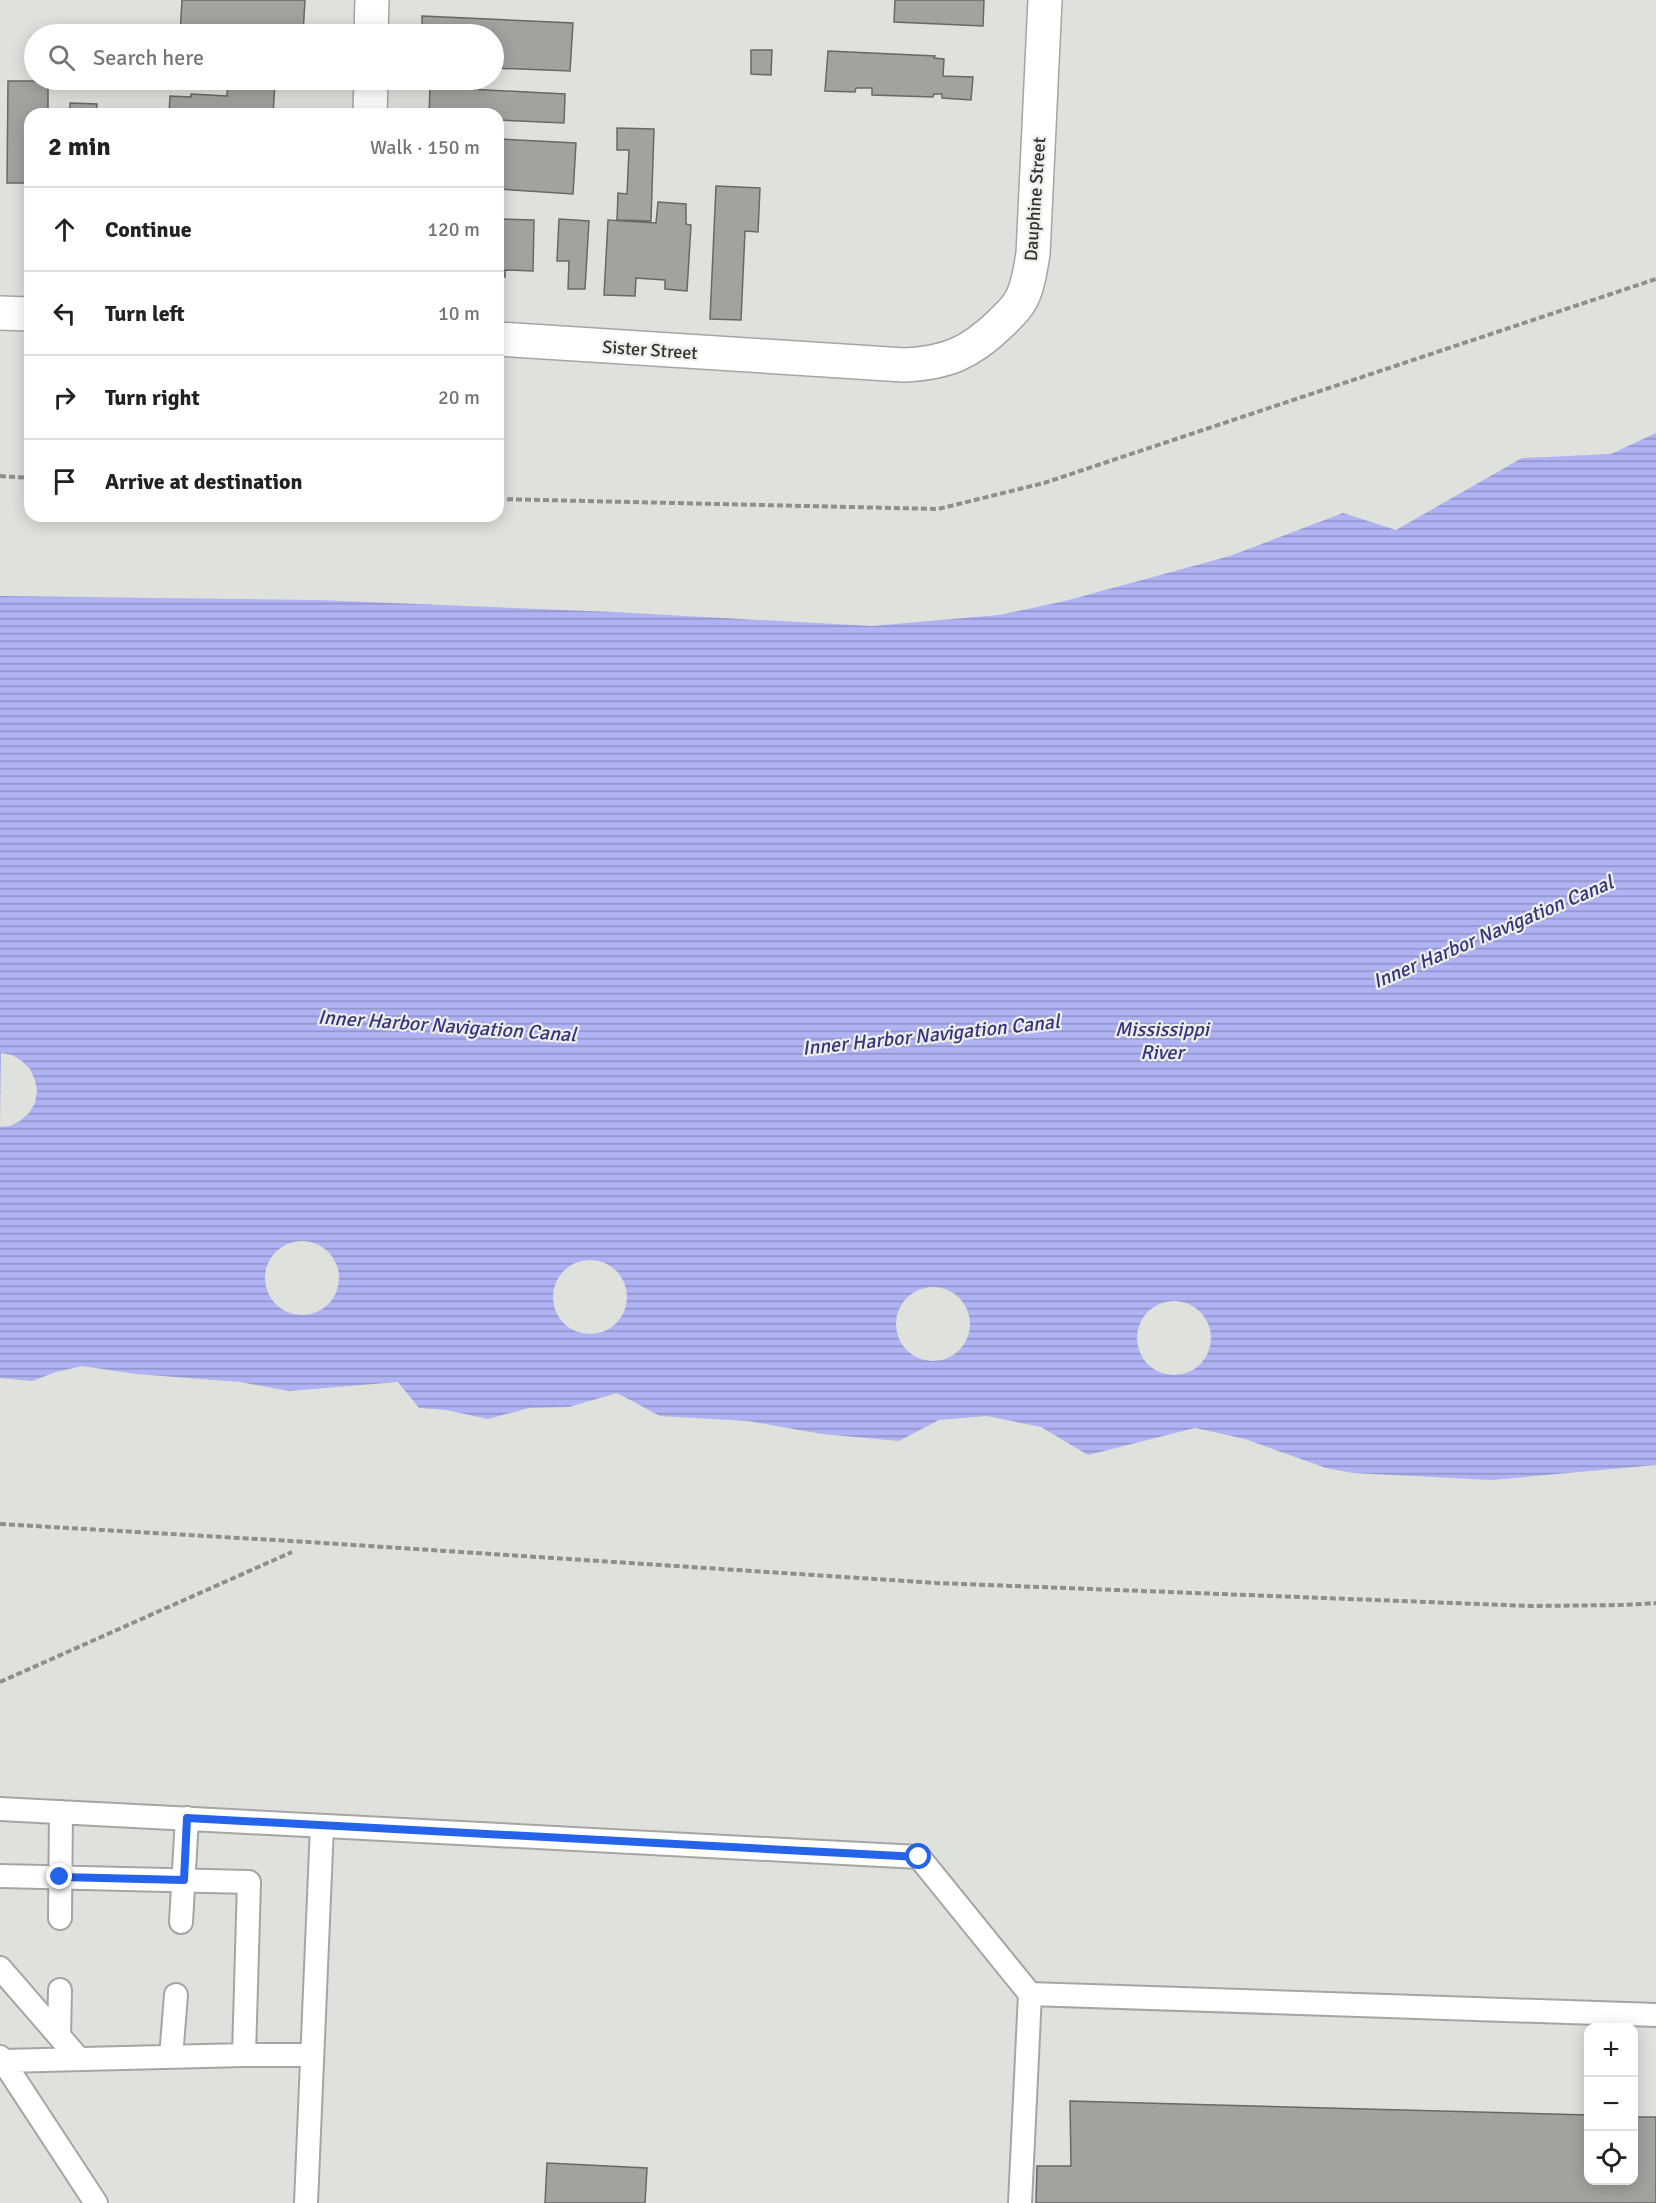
<!DOCTYPE html>
<html lang="en">
<head>
<meta charset="utf-8">
<style>
	body { margin:0; font-family:Signika,sans-serif; background:#f6f6f6; color:#222 }
	.controls { position:absolute; right:18px; bottom:18px; display:grid; overflow:hidden; border-radius:12px; box-shadow:0 3px 15px #0003 }
	.controls button { width:54px; height:54px; display:grid; place-items:center; padding:0; border:0; border-bottom:2px solid #e0e0e0; background:#fff; color:#222; font:30px sans-serif }
	.stop { position:absolute; width:18px; height:18px; margin:-14px; border:4px solid #2563eb; border-radius:50%; background:#fff }
	.stop.end { background:#2563eb; border-color:#fff; box-shadow:0 2px 6px #0008 }
	.list { margin:0; padding:0; list-style:none }
	h2 { display:flex; justify-content:space-between; align-items:center; height:78px; margin:0; padding:0 24px; font-size:26px }
	h2 small { font-size:20px; font-weight:400; color:#767676 }
	.list li { display:grid; grid-template-columns:39px 1fr auto; gap:18px; align-items:center; box-sizing:border-box; height:84px; padding:0 24px; border-top:2px solid #e0e0e0 }
	.list b { display:block; font-size:22px; white-space:nowrap }
	.list em { font-size:20px; font-style:normal; color:#767676 }
	.icon { flex:none; width:33px; height:33px; fill:none; stroke:currentColor; stroke-width:2; stroke-linecap:round; stroke-linejoin:round }
	.map { position:relative; flex:none; width:1656px; height:2203px; overflow:hidden }
	.search { position:absolute; background:#fff; box-shadow:0 3px 15px #0003; left:24px; top:24px; width:480px; height:66px; display:flex; align-items:center; gap:15px; box-sizing:border-box; padding:0 21px; border-radius:33px; color:#767676; font-size:22px }
	.panel { position:absolute; background:#fff; box-shadow:0 3px 15px #0003; left:24px; top:108px; width:480px; height:414px; border-radius:18px }
	.map>svg:first-child { display:block }
	.water { fill:url(#water-rules) }
	.pier { fill:#dfe2dc }
	.building { fill:#a1a39e; stroke:#676964; stroke-width:1.5 }
	.lines { fill:none; stroke-linecap:round; stroke-linejoin:round }
	.service-casing { stroke:#a4a6a1; stroke-width:26 }
	.minor-casing { stroke:#a4a6a1; stroke-width:36 }
	.path { stroke:#8d8f8a; stroke-width:4; stroke-dasharray:6 3; stroke-linecap:butt }
	.service { stroke:#fff; stroke-width:22 }
	.minor { stroke:#fff; stroke-width:33 }
	.route { stroke:#2563eb; stroke-width:8 }
	.labels { text-anchor:middle; dominant-baseline:central; stroke-width:4.5; stroke-linejoin:round; paint-order:stroke }
	.street-label { font-size:18px; fill:#31322f; stroke:#ecefe9 }
	.water-label { font-size:20px; font-style:italic; fill:#38337d; stroke:#ecefe9 }
</style>
</head>
<body>
<div class="map">
<svg width="1656" height="2203" viewBox="0 0 1656 2203">
	<defs>
		<pattern id="water-rules" width="6" height="5" patternUnits="userSpaceOnUse" patternTransform="scale(1.5)"><rect width="6" height="5" fill="#afb2f3"/><path d="M0 2.5h6" fill="none" stroke="#8f91c5"/></pattern>
	</defs>
	<rect width="100%" height="100%" fill="#dfe2dc"/>
	<path class="water" d="M1656,355V1533L0,1396V546L959,583L1076,554L1500,416Z"/>
	<path class="pier" d="M1656,352V433L1611,454L1522,458L1396,530L1343,513L1230,556L1065,601L999,615L872,626L613,612L318,600L0,596V543L958,580L1075,551L1290,479L1499,413Z
		M1,1053L12,1055L22,1061L30,1069L35,1080L37,1091L35,1103L29,1113L20,1121L10,1126L0,1127Z
		M265 1278a37 37 0 1 1 74 0a37 37 0 1 1-74 0Z
		M553 1297a37 37 0 1 1 74 0a37 37 0 1 1-74 0Z
		M896 1324a37 37 0 1 1 74 0a37 37 0 1 1-74 0Z
		M1137 1338a37 37 0 1 1 74 0a37 37 0 1 1-74 0Z
		M82,1366L136,1374L240,1382L289,1391L398,1382L419,1408L446,1410L488,1419L529,1408L569,1407L617,1393L660,1416L748,1421L822,1434L899,1441L939,1420L987,1416L1041,1427L1088,1455L1195,1428L1245,1439L1326,1468L1353,1473L1492,1480L1656,1465V1536L1373,1551L204,1474L33,1459L30,1402L0,1399V1378L32,1381L56,1372Z"/>
	<path class="building" d="M182,0H305L303,34H180Z
		M895,0H984L983,26L894,22Z
		M422,16L573,23L570,71L494,68V34H422Z
		M751,50H772L771,75L751,74Z
		M828,51L935,56L934,58L944,59L943,76L973,77L971,100L942,98V94H934L933,97L872,95V88H856L855,92L825,91Z
		M8,81H48V114H30V183H7Z
		M228,81L275,83L273,114H169L170,96L191,97V94L227,96Z
		M430,87L565,94L564,123L498,120V114H429Z
		M70,103L97,104L96,114H70Z
		M617,128L654,129L651,221L617,220L618,193L627,194L629,150H617Z
		M498,139L576,143L573,194L498,189Z
		M716,186L760,188L758,232L745,231L741,320L710,319Z
		M658,202L686,204V224L691,225L687,291L665,289V280L636,278L635,296L604,295L608,220L656,223Z
		M498,219L534,220L533,271L505,270V277H498Z
		M559,219L589,221L585,289H568L569,261H557Z
		M1070,2101L1588,2115V2180H1634V2117H1656V2203H1036L1037,2166H1071Z
		M547,2163L647,2168L645,2203H545Z"/>
	<g class="lines">
		<defs>
			<path id="service" d="M0,1809L919,1857L1030,1994L1020,2203
				M0,1876L249,1882L244,2055L3,2061L0,2057
				M60,1918L61,1812
				M181,1922L187,1818
				M0,1968L79,2059
				M1030,1994L1656,2015
				M59,2036L60,1990
				M244,2055H312
				M171,2057L176,1995
				M3,2061L96,2203
				M306,2203L322,1826"/>
			<path id="minor" d="M371,34L372,0
				M370,114L371,80
				M0,313L30,314
				M498,339L904,365C947,363 970,353 1000,324C1007,317 1014,311 1019,303C1028,290 1030,270 1033,254L1045,0"/>
		</defs>
		<use href="#service" class="service-casing"/>
		<use href="#minor" class="minor-casing"/>
		<path class="path" d="M0,476L30,478
			M498,499L938,509L1044,483L1656,279
			M0,1524L308,1542L936,1583L1531,1606L1624,1605L1656,1603
			M0,1682L292,1552"/>
		<use href="#service" class="service"/>
		<use href="#minor" class="minor"/>
	</g>
	<g class="lines">
		<path class="route" d="M60,1877L184,1880L187,1818L919,1857"/>
	</g>
	<g class="labels">
		<g class="street-label">
			<text transform="translate(1035 199) rotate(-86)">Dauphine Street</text>
			<text transform="translate(650 350) rotate(4)">Sister Street</text>
		</g>
		<g class="water-label">
			<text transform="translate(1493 932) rotate(-23)">Inner Harbor Navigation Canal</text>
			<text transform="translate(447 1026) rotate(4)">Inner Harbor Navigation Canal</text>
			<text x="1162" y="1029">Mississippi<tspan x="1162" dy="23">River</tspan></text>
			<text transform="translate(931 1035) rotate(-6)">Inner Harbor Navigation Canal</text>
		</g>
	</g>
</svg>
<div class="controls">
<button>+</button>
<button>−</button>
<button><svg class="icon" aria-label="locate" viewBox="0 0 24 24"><circle cx="12" cy="12" r="6"/><path d="M12 2v4M12 18v4M2 12h4M18 12h4"/></svg></button>
</div>
<div class="stop" style="left:919px;top:1857px"></div>
<div class="stop end" style="left:60px;top:1877px"></div>
<div class="search"><svg class="icon" aria-label="search" viewBox="0 0 24 24"><circle cx="10" cy="10" r="6"/><path d="M15 15l6 6"/></svg>Search here</div>
<section class="panel">
<h2>2 min<small>Walk · 150 m</small></h2>
<ul class="list">
<li><svg class="icon" aria-label="ahead" viewBox="0 0 24 24"><path d="M12 20V5M6 11l6-6 6 6"/></svg><div><b>Continue</b></div><em>120 m</em></li>
<li><svg class="icon" aria-label="left" viewBox="0 0 24 24"><path d="M17 20v-9H6M10 6l-5 5 5 5"/></svg><div><b>Turn left</b></div><em>10 m</em></li>
<li><svg class="icon" aria-label="right" viewBox="0 0 24 24"><path d="M7 20v-9h11M14 6l5 5-5 5"/></svg><div><b>Turn right</b></div><em>20 m</em></li>
<li><svg class="icon" aria-label="arrive" viewBox="0 0 24 24"><path d="M6 21V4h12l-3 4 3 4H6"/></svg><div><b>Arrive at destination</b></div></li>
</ul>
</section>
</div>
</body>
</html>
